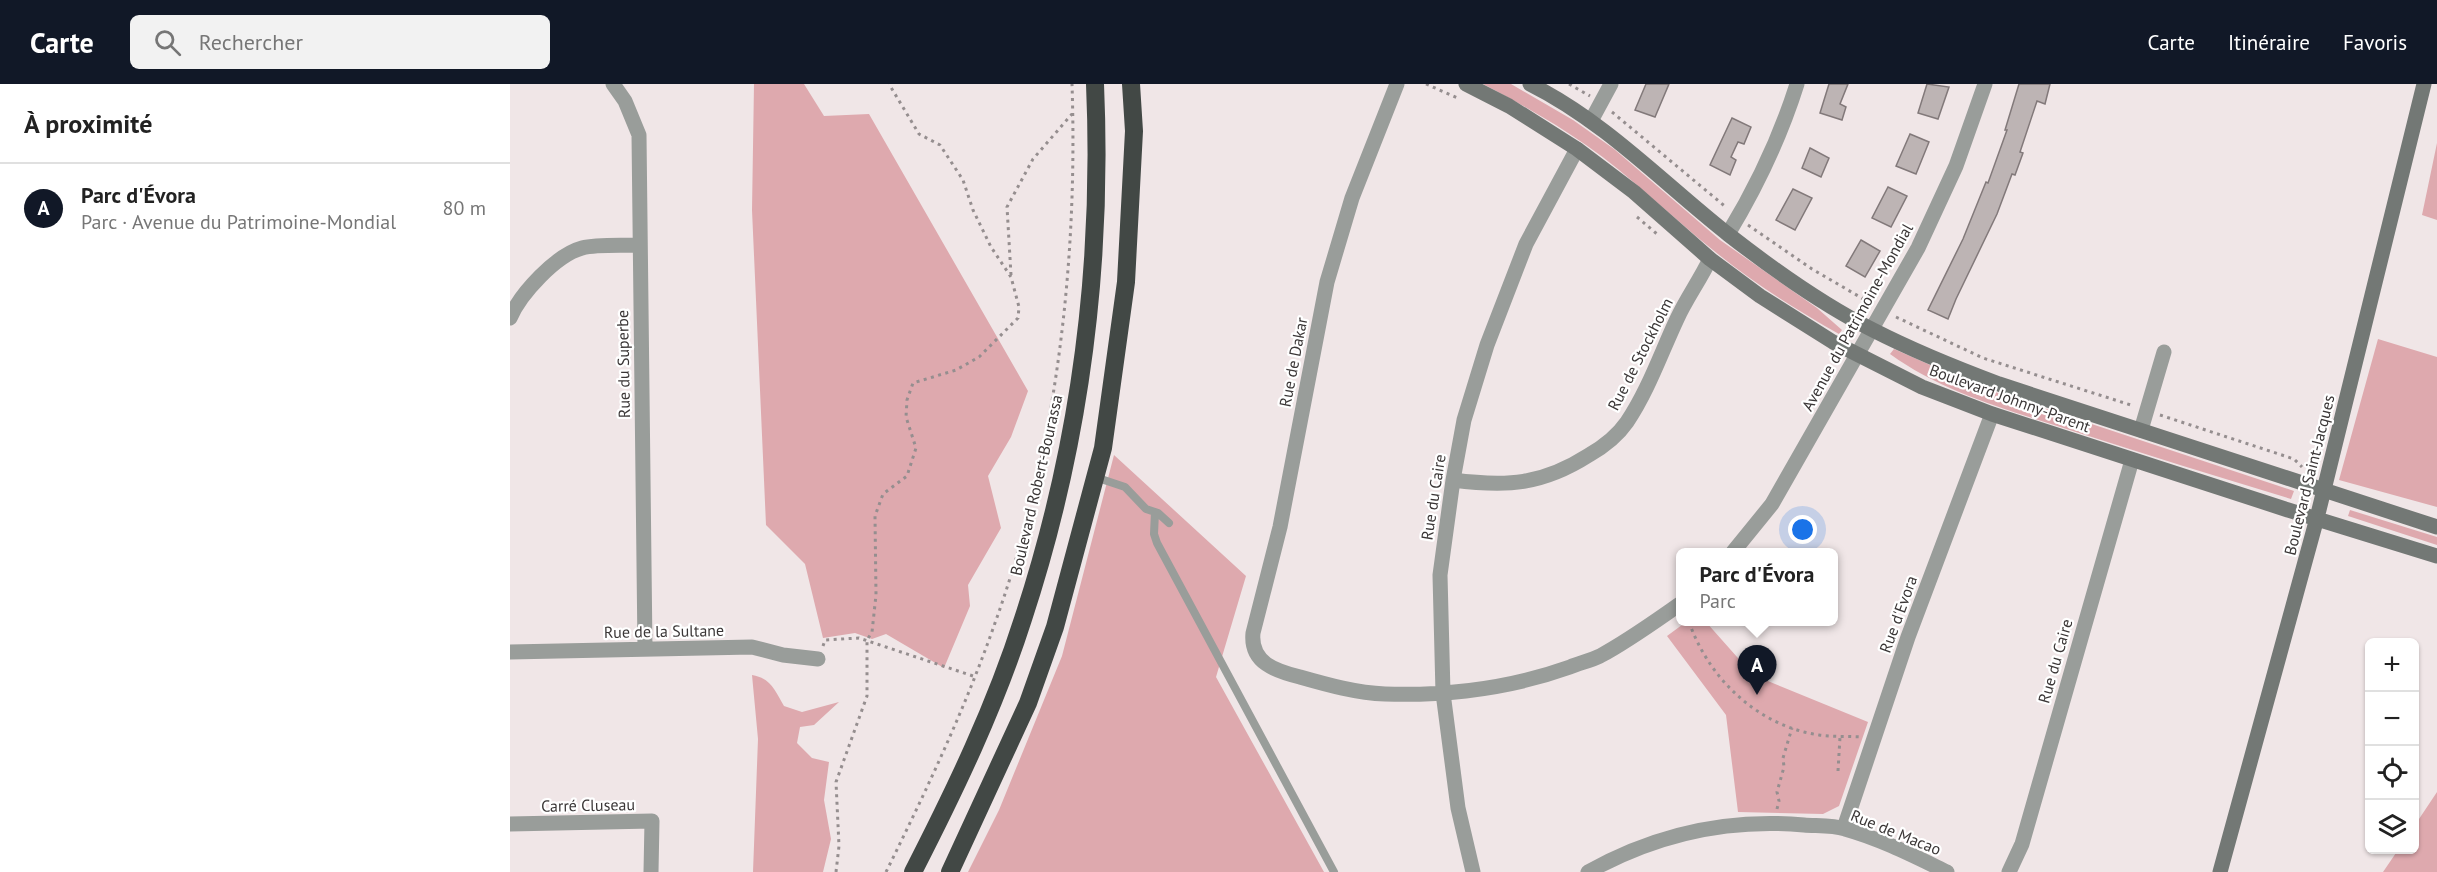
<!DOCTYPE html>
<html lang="fr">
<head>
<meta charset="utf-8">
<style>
	body { margin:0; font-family:"PT Sans",sans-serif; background:#f2f2f2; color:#222 }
	.controls { position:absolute; right:18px; bottom:18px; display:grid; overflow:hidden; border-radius:9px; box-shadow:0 2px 4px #0004 }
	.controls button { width:54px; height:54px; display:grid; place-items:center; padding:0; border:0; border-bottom:2px solid #e0e0e0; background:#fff; color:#222; font:30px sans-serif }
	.you { position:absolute; left:1293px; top:446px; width:21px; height:21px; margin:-15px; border:4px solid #fff; border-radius:50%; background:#1a73e8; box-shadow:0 0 0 9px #1a73e833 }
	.badge { display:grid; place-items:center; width:39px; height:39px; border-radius:50%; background:#111827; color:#fff; font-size:20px; font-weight:700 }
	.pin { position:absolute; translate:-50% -50px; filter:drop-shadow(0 2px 3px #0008) }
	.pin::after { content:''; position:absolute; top:32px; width:21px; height:18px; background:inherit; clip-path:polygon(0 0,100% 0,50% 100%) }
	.popup { position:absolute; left:1166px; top:464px; width:162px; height:78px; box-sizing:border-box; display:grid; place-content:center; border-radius:9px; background:#fff; filter:drop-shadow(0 2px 4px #0005); font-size:20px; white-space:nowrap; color:#767676 }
	.popup b { font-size:22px; color:#222 }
	.popup::after { content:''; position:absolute; left:50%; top:100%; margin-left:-12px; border:12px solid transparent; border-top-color:#fff }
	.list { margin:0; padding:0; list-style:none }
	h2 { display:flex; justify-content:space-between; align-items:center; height:78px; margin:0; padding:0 24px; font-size:26px }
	h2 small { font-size:20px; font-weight:400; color:#767676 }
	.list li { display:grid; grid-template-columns:39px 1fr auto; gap:18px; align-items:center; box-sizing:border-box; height:90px; padding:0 24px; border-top:2px solid #e0e0e0 }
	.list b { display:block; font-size:22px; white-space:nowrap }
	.list p { margin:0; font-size:20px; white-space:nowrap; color:#767676 }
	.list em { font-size:20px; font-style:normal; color:#767676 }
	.icon { flex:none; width:33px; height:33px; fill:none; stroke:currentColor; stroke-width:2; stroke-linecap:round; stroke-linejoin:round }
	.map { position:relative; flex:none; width:1927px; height:788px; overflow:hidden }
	header { display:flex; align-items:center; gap:36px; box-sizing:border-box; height:84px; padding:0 30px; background:#111827; color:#fff }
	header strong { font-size:28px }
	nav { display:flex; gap:33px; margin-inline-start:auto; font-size:21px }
	.search { width:420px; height:54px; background:#f2f2f2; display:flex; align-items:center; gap:15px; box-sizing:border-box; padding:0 21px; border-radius:9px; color:#767676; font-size:22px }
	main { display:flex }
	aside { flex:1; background:#fff }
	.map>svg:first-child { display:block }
	.green { fill:#dea9ae }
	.building { fill:#bdb4b4; stroke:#82797a; stroke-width:1.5 }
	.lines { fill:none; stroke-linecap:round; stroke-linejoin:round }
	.path { stroke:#958e8f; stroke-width:3; stroke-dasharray:3 4.5; stroke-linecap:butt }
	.lane { stroke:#999d9a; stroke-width:8 }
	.street { stroke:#999d9a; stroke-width:15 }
	.secondary { stroke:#737875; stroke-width:15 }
	.highway { stroke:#424845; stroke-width:18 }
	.labels { text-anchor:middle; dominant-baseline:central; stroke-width:4.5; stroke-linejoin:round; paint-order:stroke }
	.street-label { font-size:16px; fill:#3a3636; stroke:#fff }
</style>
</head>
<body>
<header>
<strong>Carte</strong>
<div class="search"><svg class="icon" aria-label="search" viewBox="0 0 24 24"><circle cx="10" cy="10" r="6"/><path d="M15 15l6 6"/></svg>Rechercher</div>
<nav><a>Carte</a><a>Itinéraire</a><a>Favoris</a></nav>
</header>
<main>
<aside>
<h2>À proximité<small></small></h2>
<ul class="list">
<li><span class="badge">A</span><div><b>Parc d'Évora</b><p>Parc · Avenue du Patrimoine-Mondial</p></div><em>80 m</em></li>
</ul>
</aside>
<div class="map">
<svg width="1927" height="788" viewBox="0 0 1927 788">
	<rect width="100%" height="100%" fill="#f0e6e7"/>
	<path class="green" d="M244,0H294L314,32L359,30L518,307L501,353L478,392L491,444L458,501L460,522L434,584L376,550L362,555L345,549L313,554L295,480L256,441L242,126Z
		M973,0H1001L1063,36L1104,65L1210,156L1307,224L1332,246L1329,250C1285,225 1242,198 1203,166C1160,132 1121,92 1076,61C1043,38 1009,19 973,0Z
		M1927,59V136L1912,131Z
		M1868,255L1927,273V423L1829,396Z
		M1384,265L1470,303L1784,407L1781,415C1709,393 1637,371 1566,348C1502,327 1435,310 1380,270Z
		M604,371L736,492L706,593L814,788H458L489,726L552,572Z
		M1840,426L1927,453V461L1838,432Z
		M1176,538H1196L1243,591L1358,638L1329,722L1313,730L1228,728L1216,631L1157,552Z
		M242,591C261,594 265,607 274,622L292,628L329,618L304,641L290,643L287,659L302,674L319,678L314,716L321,755L313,788H243L248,655Z
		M1927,708V788H1873L1888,766H1904L1905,741Z"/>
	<path class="building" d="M1136,0H1159L1145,33L1125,26Z
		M1319,0H1338L1330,20L1336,23L1332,36L1310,29Z
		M1417,0L1439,3L1428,35L1408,29Z
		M1509,0H1540L1535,20L1527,17L1510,68L1513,69L1505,91L1502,90L1487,130L1446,215L1438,235L1418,226L1453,155L1476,98L1478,99L1497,46H1495Z
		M1222,34L1241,43L1234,60L1228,58L1221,73L1226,76L1220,91L1200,81Z
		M1400,50L1419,58L1406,90L1386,82Z
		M1300,64L1319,74L1311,93L1292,84Z
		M1378,103L1397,112L1381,143L1362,134Z
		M1283,105L1302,114L1285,146L1266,136Z
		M1351,156L1370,167L1355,193L1336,182Z"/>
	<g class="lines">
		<path class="path" d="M916,0L950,15
			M1059,0L1080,12
			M1102,28L1217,124
			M1127,133L1147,150
			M1238,141L1302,185L1362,220
			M501,191L497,123L523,75L562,30
			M1386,233L1473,274L1624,322
			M1650,331L1784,375L1792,383
			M1179,538C1199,595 1248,642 1309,651C1323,653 1337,652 1351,653
			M313,562L315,556L349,554L466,593
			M1328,687L1330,653
			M1267,725L1269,717L1267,708L1274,683L1273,674L1282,644
			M326,788L329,762L326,698L357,612V556L362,548L366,511L365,432L373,410L397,392L406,364L396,333L397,316L403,299L446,286L469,273L508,234L509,223L501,193L481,163L463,126L453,96L430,61L409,50L379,0
			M376,788C416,707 455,625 485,539C546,369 568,180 562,0"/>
		<path class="lane" d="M585,393L615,403L636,425L648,429L659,439
			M645,428L644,450L647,459L824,788"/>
		<path class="street" d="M103,0L115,17L129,51L135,565
			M887,0L842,114L817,198L770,443L743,549C740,579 766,587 790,593C818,601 847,609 875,610C938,612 1001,604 1060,583C1069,579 1080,577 1090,572C1118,557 1144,538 1170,520
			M1081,37L1101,0
			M1218,150C1247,102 1270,54 1287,0
			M0,234C10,210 46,171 72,164C88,160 112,162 129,161
			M1631,346L1654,268
			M943,396C997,403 1032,401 1079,371C1093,363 1108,351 1117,338C1138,307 1151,269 1167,235C1176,215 1190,196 1200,175
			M1223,468L1262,420L1408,164L1446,82L1475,0
			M0,568L242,563L273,571L308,575
			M0,740L142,737L141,788
			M1334,744L1398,553L1482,330
			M963,788L948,724L933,609L930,491L943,396L954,336L977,261L1016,160L1067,65
			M1078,788C1146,750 1216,734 1294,741C1307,742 1323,741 1335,745C1371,755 1404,772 1437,788
			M1499,788L1512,760L1622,376"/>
		<path class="secondary" d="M956,0L999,22L1067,65L1124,108L1200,175L1250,212L1323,258L1412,303L1482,330L1778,426L1927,472
			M1020,0C1096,38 1154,100 1219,151C1264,186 1313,221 1363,246C1404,267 1446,284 1489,300L1927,443
			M1710,788L1807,434L1914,0"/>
		<path class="highway" d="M403,788C445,706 485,623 513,535C570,362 593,182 585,0
			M440,788L518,619L545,543L593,364L616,198L624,47L621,0"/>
	</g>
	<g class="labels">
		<g class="street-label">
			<text transform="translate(1347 233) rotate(-61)">Avenue du Patrimoine-Mondial</text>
			<text transform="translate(1130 270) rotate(-63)">Rue de Stockholm</text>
			<text transform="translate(783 278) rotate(-79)">Rue de Dakar</text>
			<text transform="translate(113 280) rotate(-91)">Rue du Superbe</text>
			<text transform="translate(1500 314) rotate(20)">Boulevard Johnny-Parent</text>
			<text transform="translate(1799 391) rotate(-76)">Boulevard Saint-Jacques</text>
			<text transform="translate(526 401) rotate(-77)">Boulevard Robert-Bourassa</text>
			<text transform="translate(923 413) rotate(-81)">Rue du Caire</text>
			<text transform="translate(1388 530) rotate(-70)">Rue d'Evora</text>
			<text transform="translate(154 547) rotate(-1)">Rue de la Sultane</text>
			<text transform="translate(1545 577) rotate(-74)">Rue du Caire</text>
			<text transform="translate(78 721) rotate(-1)">Carré Cluseau</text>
			<text transform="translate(1386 748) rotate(22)">Rue de Macao</text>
		</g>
	</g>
</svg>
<div class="controls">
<button>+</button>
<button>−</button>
<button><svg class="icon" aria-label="locate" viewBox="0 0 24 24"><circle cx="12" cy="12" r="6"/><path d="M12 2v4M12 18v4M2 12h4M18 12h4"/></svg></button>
<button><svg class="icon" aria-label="layers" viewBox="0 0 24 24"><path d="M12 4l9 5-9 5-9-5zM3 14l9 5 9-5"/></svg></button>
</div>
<div class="you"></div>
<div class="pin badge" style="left:1247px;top:611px">A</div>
<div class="popup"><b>Parc d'Évora</b>Parc</div>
</div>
</main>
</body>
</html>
